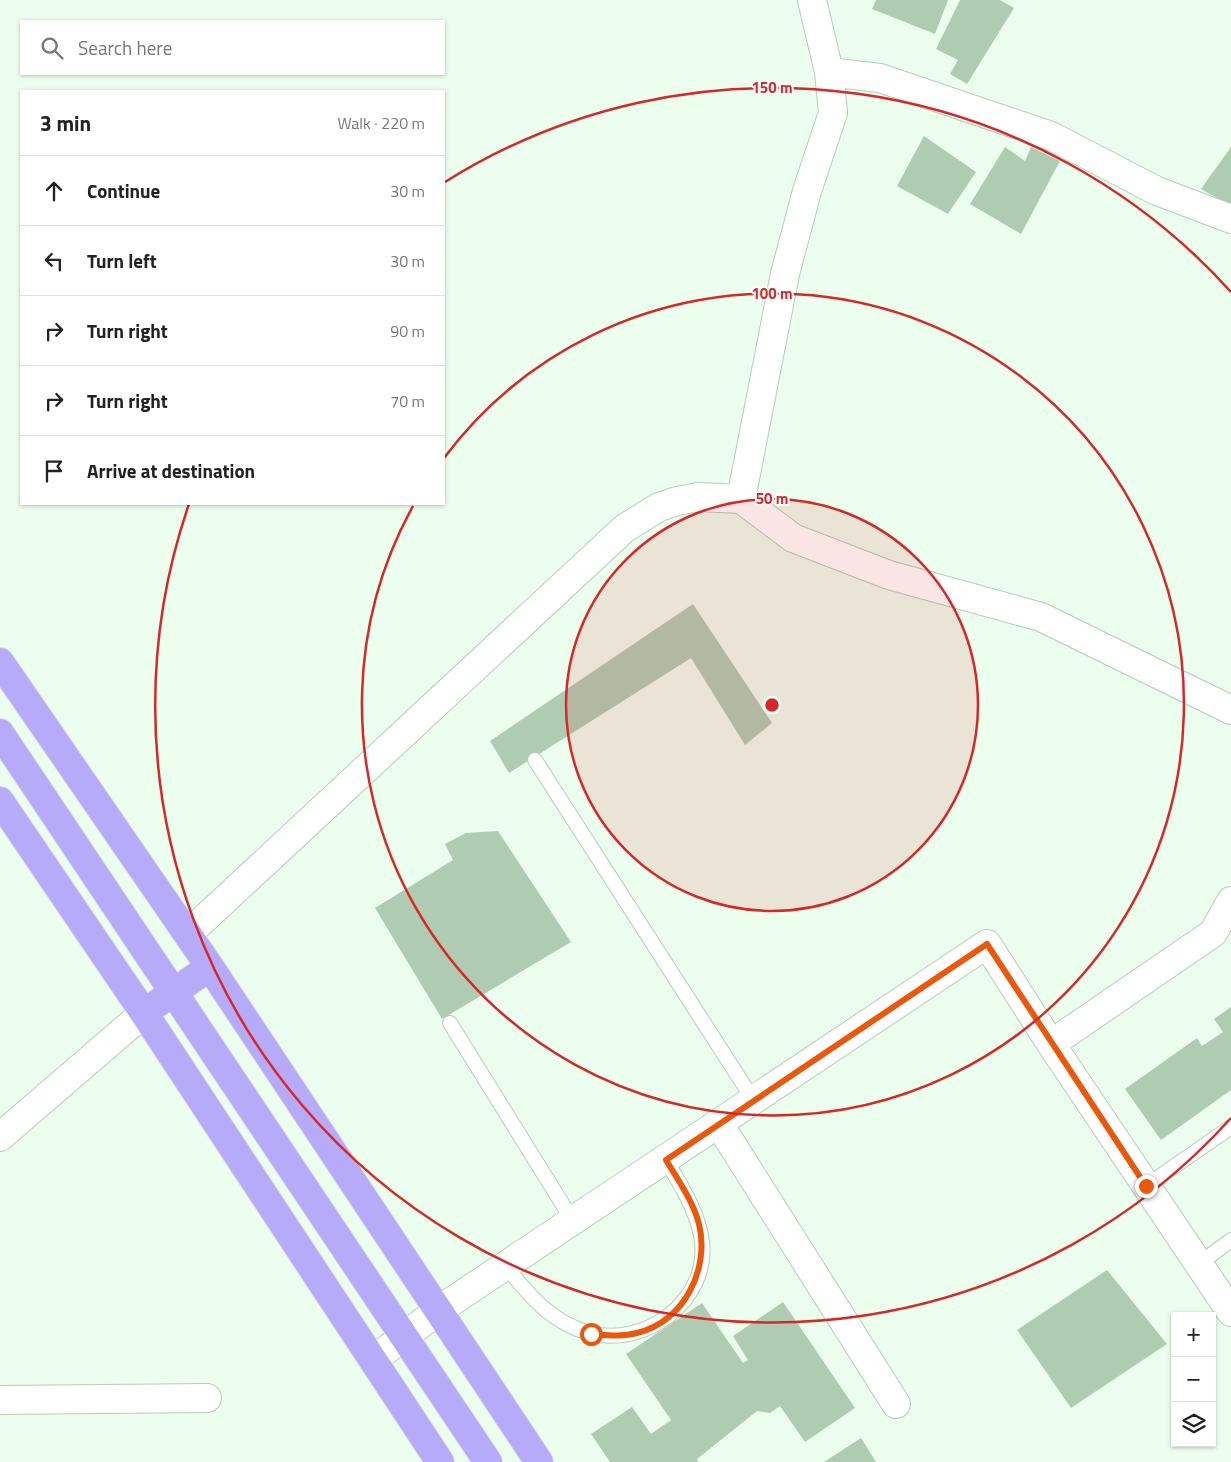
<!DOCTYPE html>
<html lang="en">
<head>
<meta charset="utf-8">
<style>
	body { margin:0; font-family:"Titillium Web",sans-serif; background:#f6f6f6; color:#222 }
	.controls { position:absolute; right:15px; bottom:15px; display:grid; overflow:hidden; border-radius:0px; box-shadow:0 1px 4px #0004 }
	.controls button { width:45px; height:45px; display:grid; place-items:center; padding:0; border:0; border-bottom:1px solid #e0e0e0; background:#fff; color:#222; font:25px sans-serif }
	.stop { position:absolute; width:15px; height:15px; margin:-11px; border:4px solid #ea580c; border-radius:50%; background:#fff }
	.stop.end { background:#ea580c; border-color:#fff; box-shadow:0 1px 5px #0008 }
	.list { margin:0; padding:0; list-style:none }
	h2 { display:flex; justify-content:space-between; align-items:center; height:65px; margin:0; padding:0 20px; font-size:21px }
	h2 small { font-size:16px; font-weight:400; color:#767676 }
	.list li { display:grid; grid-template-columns:32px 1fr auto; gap:15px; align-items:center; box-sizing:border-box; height:70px; padding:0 20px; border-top:1px solid #e0e0e0 }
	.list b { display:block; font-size:19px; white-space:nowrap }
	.list em { font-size:16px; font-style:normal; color:#767676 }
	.icon { flex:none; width:28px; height:28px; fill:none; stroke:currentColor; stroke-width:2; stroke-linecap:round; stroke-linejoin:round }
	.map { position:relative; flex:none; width:1231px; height:1462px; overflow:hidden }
	.search { position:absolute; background:#fff; box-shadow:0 1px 4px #0004; left:20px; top:20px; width:425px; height:55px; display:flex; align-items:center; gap:12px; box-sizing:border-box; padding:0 18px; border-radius:0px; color:#767676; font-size:19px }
	.panel { position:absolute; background:#fff; box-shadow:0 1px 4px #0004; left:20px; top:90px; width:425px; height:415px; border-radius:0px }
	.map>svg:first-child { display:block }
	.building { fill:#afccb3 }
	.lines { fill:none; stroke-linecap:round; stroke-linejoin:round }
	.service-casing { stroke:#b3cfb7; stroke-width:16 }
	.minor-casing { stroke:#b3cfb7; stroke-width:30 }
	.trunk-casing { stroke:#e2e3e2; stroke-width:30 }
	.service { stroke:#fff; stroke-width:14 }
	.minor { stroke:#fff; stroke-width:28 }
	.trunk { stroke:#b6abf8; stroke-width:28 }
	.route { stroke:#ea580c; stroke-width:6 }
	.ring { fill:none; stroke:#d62828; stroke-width:2.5 }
	.centre { fill:#d62828; stroke:#fff; stroke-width:2.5 }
	.ring-label { font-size:15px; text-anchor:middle; font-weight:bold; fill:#d62828; stroke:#fff; stroke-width:4; stroke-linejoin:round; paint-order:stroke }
</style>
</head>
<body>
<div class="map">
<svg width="1231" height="1462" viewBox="0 0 1231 1462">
	<rect width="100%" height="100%" fill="#ecfeee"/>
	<path class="building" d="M876,0H948L935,34L872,9Z
		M960,0H1000L1014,8L967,84L950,74L958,60L936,49Z
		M924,136L976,172L948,214L897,186Z
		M1005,147L1025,161L1031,147L1060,161L1021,234L970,204Z
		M1231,147V206L1201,189Z
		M693,604L772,723L745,745L691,658L509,773L490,741Z
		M498,831L571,942L442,1019L375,908L453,860L445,844L466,833Z
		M1231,1007V1090L1161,1140L1125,1089L1197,1038L1202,1046L1223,1032L1214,1019Z
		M1107,1270L1167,1344L1071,1408L1017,1330Z
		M783,1302L855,1408L805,1442L780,1406L770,1413L757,1411L697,1459L698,1462H610L591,1434L632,1407L651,1434L671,1420L626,1354L702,1303L743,1363L748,1360L733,1336Z
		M861,1438L876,1462H824Z"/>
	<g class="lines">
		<defs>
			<path id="service" d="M535,760L754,1101
				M450,1023L573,1221
				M1146,1186L1231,1127
				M1199,1264L1231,1240
				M506,1266C528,1295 553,1324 590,1333C644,1348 709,1301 702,1242C698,1211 681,1186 666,1160"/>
			<path id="minor" d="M829,72L880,78L1051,136L1157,191L1231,219
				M741,499L785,274L807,191L833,113L829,72L812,0
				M188,934L625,528L659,507L677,501L698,497L741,499L793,538L889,575L1041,617L1231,710
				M1051,1044L1213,933L1231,901
				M719,1124L896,1404
				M0,1137L144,1013
				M373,1360L439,1310L987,944L1051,1044L1231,1312
				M0,1400L207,1398"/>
			<path id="trunk" d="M0,662L210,967L539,1462
				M0,733L488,1462
				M0,801L144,1013L440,1462
				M158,1003L210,967"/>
		</defs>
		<use href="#service" class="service-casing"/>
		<use href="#minor" class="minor-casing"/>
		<use href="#trunk" class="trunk-casing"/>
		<use href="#service" class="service"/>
		<use href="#minor" class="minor"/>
		<use href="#trunk" class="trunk"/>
	</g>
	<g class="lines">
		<path class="route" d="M591,1334C606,1335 622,1337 637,1333C684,1322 710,1269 699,1224C693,1201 678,1180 666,1160L987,944L1146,1186"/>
	</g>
	<circle cx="772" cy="705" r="206" fill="#d62828" fill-opacity=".12"/>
	<g class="ring">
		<circle cx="772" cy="705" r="206"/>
		<path d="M444 458A411 411 0 1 1 413 506"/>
		<path d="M1231 1118A617 617 0 0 1 189 504M445 182A617 617 0 0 1 1231 292"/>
	</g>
	<circle cx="772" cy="705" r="8" class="centre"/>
	<g class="ring-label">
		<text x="772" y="93">150 m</text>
		<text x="772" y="299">100 m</text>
		<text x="772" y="504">50 m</text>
	</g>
</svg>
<div class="controls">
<button>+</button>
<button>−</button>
<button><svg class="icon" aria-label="layers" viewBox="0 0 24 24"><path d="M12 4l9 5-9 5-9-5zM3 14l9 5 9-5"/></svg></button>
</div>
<div class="stop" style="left:591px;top:1334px"></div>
<div class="stop end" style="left:1146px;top:1186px"></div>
<div class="search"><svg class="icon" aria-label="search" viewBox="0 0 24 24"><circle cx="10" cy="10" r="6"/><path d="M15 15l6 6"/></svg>Search here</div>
<section class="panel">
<h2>3 min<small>Walk · 220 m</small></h2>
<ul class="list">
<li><svg class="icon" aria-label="ahead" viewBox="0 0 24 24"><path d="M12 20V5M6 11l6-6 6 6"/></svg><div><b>Continue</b></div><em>30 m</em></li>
<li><svg class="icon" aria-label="left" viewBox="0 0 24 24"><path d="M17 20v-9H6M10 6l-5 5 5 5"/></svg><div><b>Turn left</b></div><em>30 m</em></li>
<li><svg class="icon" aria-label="right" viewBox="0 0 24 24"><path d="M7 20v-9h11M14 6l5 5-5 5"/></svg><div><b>Turn right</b></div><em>90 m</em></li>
<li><svg class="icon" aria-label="right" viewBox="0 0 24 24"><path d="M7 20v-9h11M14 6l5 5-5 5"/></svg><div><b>Turn right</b></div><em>70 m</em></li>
<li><svg class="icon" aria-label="arrive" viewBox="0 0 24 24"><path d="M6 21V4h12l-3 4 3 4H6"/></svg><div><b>Arrive at destination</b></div></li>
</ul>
</section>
</div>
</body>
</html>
